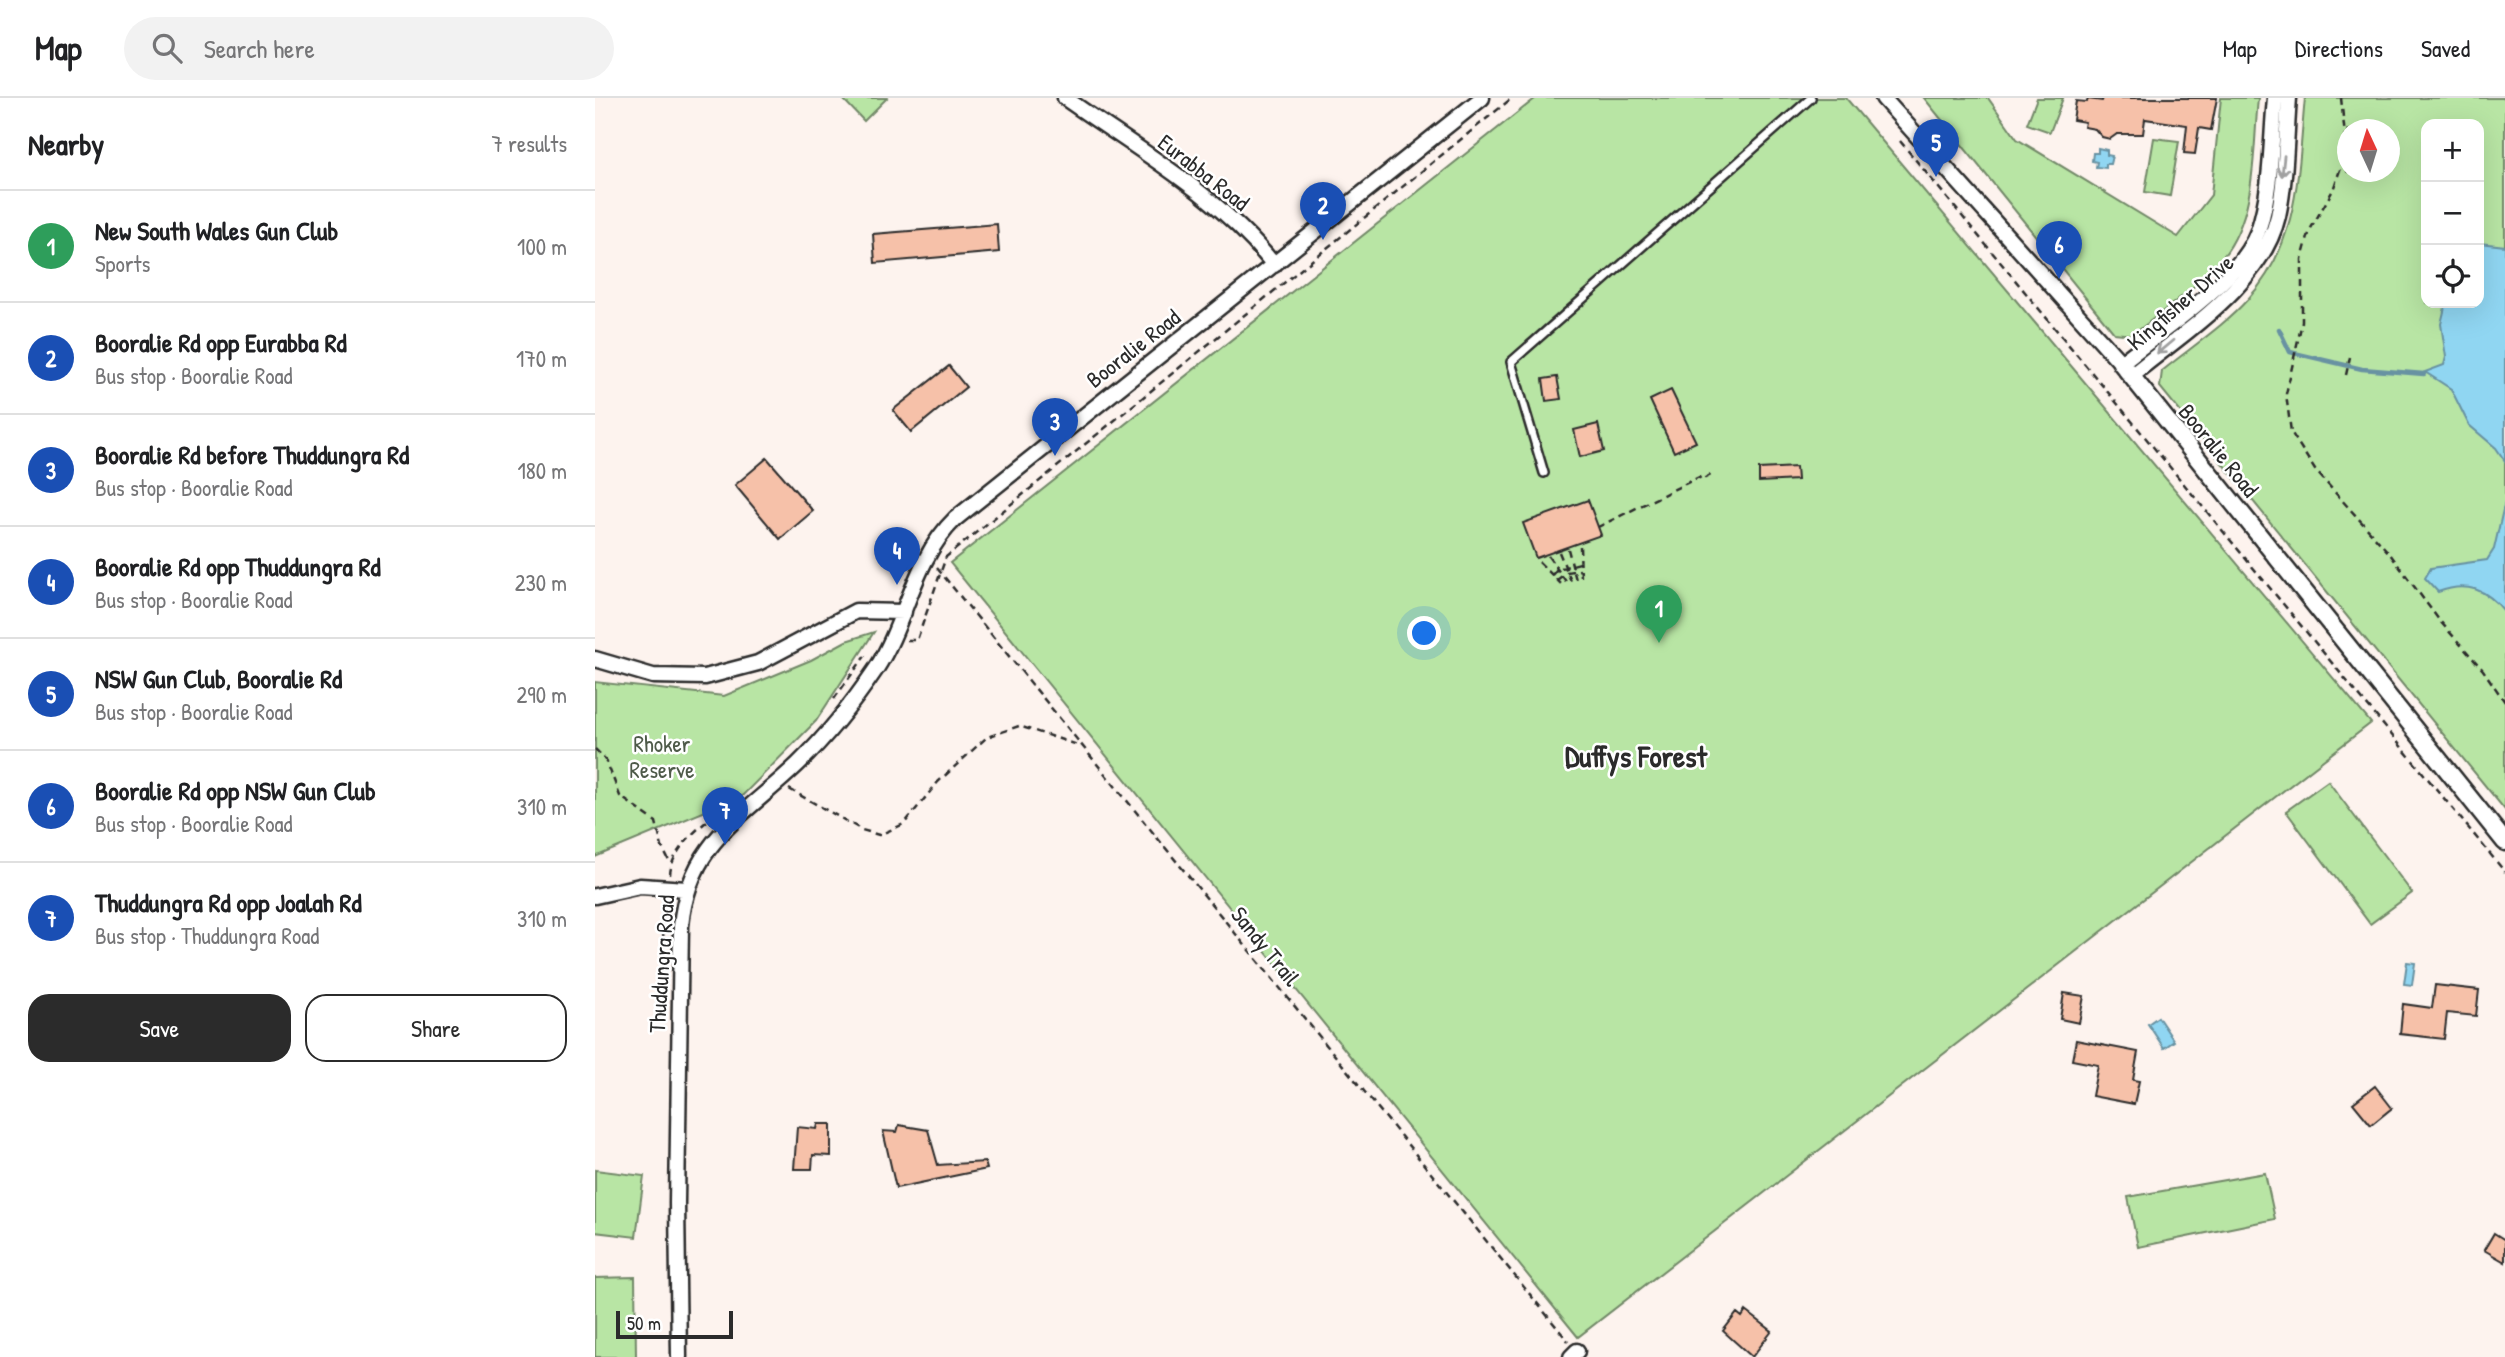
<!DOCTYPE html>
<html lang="en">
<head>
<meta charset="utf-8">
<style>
	body { margin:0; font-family:"Patrick Hand",sans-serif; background:#f2f2f2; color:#202124 }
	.controls { position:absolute; right:21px; top:21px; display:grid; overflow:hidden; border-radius:14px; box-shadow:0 7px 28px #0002 }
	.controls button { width:63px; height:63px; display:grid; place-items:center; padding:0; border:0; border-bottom:2px solid #e0e0e0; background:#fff; color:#202124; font:35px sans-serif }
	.compass { position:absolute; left:1742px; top:21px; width:63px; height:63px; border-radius:50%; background:#fff; box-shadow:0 7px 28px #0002; rotate:356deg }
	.scale { position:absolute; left:21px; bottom:18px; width:117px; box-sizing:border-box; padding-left:7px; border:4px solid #2b2b2b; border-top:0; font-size:19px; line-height:24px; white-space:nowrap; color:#2b2b2b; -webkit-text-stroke:5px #fff; paint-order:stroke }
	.you { position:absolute; left:830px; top:536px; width:24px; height:24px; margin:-18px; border:5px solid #fff; border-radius:50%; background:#1a73e8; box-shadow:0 0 0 10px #1a73e833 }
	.badge { display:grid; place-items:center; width:46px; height:46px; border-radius:50%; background:#2b2b2b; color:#fff; font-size:23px; font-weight:700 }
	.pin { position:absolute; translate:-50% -58px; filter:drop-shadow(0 2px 4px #0008) }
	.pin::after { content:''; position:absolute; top:37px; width:24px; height:21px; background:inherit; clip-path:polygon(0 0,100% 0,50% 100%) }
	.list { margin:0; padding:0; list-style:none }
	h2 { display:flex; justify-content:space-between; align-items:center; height:91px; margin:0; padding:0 28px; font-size:30px }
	h2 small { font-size:23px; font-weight:400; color:#757577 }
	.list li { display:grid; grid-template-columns:46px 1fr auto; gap:21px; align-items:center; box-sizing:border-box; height:112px; padding:0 28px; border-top:2px solid #e0e0e0 }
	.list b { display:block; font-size:26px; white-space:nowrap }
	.list p { margin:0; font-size:23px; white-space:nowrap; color:#757577 }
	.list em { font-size:23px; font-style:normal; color:#757577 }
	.actions { display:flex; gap:14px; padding:21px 28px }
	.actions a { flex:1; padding:16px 0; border:2px solid #2b2b2b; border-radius:21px; text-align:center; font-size:24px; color:#2b2b2b }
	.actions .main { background:#2b2b2b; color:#fff }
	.icon { flex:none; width:38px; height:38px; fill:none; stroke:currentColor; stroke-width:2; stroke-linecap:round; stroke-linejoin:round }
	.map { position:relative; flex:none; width:1910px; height:1259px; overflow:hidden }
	header { display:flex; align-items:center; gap:42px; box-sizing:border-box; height:98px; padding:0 35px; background:#fff; border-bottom:2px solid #e0e0e0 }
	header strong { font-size:33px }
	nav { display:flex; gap:38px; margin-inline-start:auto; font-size:24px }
	.search { width:490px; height:63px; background:#f2f2f2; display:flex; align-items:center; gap:18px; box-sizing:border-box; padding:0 24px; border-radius:38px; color:#757577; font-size:26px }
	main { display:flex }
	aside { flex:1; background:#fff }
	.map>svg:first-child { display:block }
	.green { fill:#b8e5a4; stroke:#728868; stroke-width:2; fill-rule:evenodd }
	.water { fill:#90d6f2; stroke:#6892a2; stroke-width:2 }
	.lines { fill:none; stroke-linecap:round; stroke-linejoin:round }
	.stream { stroke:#6892a2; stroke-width:4.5 }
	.building { fill:#f6c1a9; stroke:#2b2b2b; stroke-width:2 }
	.service-casing { stroke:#2b2b2b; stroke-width:12 }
	.minor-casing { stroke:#2b2b2b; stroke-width:19 }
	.tertiary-casing { stroke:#2b2b2b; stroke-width:21 }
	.path { stroke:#2b2b2b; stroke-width:2.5; stroke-dasharray:7 5; stroke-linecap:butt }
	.service { stroke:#fff; stroke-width:7 }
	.minor { stroke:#fff; stroke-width:14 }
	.tertiary { stroke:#fff; stroke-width:16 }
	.oneway { stroke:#a0a0a0 }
	.labels { text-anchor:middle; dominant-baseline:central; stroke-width:5; stroke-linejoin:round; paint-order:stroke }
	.street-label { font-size:23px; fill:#2b2b2b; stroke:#fff }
	.park-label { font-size:23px; fill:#4e5a49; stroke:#fff }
	.district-label { font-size:30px; font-weight:bold; fill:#2b2b2b; stroke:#fff }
</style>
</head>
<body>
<header>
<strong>Map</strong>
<div class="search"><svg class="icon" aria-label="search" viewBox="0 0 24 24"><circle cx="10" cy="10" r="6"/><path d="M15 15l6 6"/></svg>Search here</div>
<nav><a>Map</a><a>Directions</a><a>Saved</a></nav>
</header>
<main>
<aside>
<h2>Nearby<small>7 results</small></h2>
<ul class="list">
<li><span class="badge" style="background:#2e9e5b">1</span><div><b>New South Wales Gun Club</b><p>Sports</p></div><em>100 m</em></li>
<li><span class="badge" style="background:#1a4fb4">2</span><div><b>Booralie Rd opp Eurabba Rd</b><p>Bus stop · Booralie Road</p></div><em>170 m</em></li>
<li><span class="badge" style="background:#1a4fb4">3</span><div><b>Booralie Rd before Thuddungra Rd</b><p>Bus stop · Booralie Road</p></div><em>180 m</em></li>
<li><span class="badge" style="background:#1a4fb4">4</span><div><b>Booralie Rd opp Thuddungra Rd</b><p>Bus stop · Booralie Road</p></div><em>230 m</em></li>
<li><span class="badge" style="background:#1a4fb4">5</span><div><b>NSW Gun Club, Booralie Rd</b><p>Bus stop · Booralie Road</p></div><em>290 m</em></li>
<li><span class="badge" style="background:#1a4fb4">6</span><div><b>Booralie Rd opp NSW Gun Club</b><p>Bus stop · Booralie Road</p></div><em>310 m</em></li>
<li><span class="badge" style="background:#1a4fb4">7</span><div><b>Thuddungra Rd opp Joalah Rd</b><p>Bus stop · Thuddungra Road</p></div><em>310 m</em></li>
</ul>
<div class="actions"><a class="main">Save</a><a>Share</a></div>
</aside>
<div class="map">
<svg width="1910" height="1259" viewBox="0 0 1910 1259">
	<rect width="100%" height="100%" fill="#fdf3ee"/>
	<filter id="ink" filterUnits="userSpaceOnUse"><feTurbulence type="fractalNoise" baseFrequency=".0143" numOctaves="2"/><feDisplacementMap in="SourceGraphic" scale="14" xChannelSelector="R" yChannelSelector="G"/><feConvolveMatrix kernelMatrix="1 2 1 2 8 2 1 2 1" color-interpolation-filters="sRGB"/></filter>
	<g filter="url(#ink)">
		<path class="green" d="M247,0H292L269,23Z
			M941,0H1251L1776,625L983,1239L355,465Z
			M1329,0H1393L1422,41L1583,139L1616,97L1626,0H1663C1658,52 1662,117 1627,160C1607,186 1564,215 1538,237L1519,235Z
			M1442,0H1468L1455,34L1432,26Z
			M1710,0H1910V712L1565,289L1567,273C1595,250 1629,228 1653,201C1705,145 1703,71 1710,0ZM1831,26H1884V205H1831ZM1752,32H1794V74H1752Z
			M1559,40L1584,43L1575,98L1550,94Z
			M279,534L221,623L147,698L0,759V584L129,598L216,562L251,543Z
			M1733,683L1817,795L1775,826L1691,713Z
			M0,1072L49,1078L41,1139L0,1134Z
			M1670,1075L1680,1121L1543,1149L1533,1099Z
			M40,1179L41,1259H0V1180Z"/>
		<path class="water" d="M1503,50L1512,52V57L1517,58L1515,66H1511V70L1501,69L1502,64L1497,63L1498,55H1503Z
			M1884,145L1910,148V363L1901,350L1874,327L1856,291L1830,274L1849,267L1851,259L1846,226L1851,205H1884Z
			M1910,403V514C1891,491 1872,483 1843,494L1830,480L1836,470L1892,462L1899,451Z
			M1812,864L1820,865L1817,887L1809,886Z
			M1563,919L1579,943L1569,950L1553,926Z"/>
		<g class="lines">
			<path class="stream" d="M1684,231L1695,254L1767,271L1829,276"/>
		</g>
		<path class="building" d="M1508,0H1622L1616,32L1604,30L1600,56L1589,55L1592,27L1550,21L1548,36H1522L1515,41L1507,39L1500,31L1489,29L1490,24L1478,22L1481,3L1492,4L1493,1L1507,3Z
			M402,126L404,154L280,165L278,136Z
			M354,268L371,289L316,334L298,312Z
			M962,279L966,301L951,303L948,281Z
			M1076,292L1101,344L1079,354L1055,302Z
			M1003,326L1009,353L985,359L979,332Z
			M172,360L218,413L185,441L140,387Z
			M1201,369L1202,382L1164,384V371Z
			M993,402L1006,437L941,460L928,425Z
			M1840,887L1884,892L1881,918L1852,915L1849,941L1805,936L1808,906L1837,910Z
			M1469,895L1489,898L1484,925L1465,921Z
			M1481,942L1543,954L1538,982L1544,983L1539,1006L1497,998L1503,967L1477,962Z
			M1780,988L1797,1010L1776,1027L1758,1005Z
			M223,1026H236V1058L218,1057L217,1071H199L202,1029L222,1031Z
			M304,1027L333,1032L343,1067L390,1064L392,1071L301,1090L288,1033L302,1034Z
			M1899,1135L1910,1142V1164L1889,1152Z
			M1151,1213L1177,1233L1157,1259L1128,1233L1142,1215L1147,1219Z"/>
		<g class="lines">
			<defs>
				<path id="service" d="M949,375L916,264L1216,0"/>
				<path id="minor" d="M470,0C542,51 624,97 679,167
					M1288,0L1526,265C1568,231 1644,184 1663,133C1677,92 1676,42 1680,0
					M1536,278C1587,235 1667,187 1683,118C1691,81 1691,38 1694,0
					M0,561L58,578L110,579L163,565L261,513L309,514
					M0,798L45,788L92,791
					M84,1259L82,1105L86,828C94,743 148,719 203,666C233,637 258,605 281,571C312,523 318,462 360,421L887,0
					M976,1259L982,1253"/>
				<path id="tertiary" d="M1526,265L1910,744"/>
			</defs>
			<use href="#service" class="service-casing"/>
			<use href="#minor" class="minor-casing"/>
			<use href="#tertiary" class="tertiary-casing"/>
			<path class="path" d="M1746,0L1750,38L1746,69L1738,92L1715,132L1707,161V224L1691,296L1696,334L1720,372L1795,456L1844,522L1888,572L1910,604
				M1305,43L1910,774
				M1751,277L1755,259
				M1003,429L1104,379L1106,382L1118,376
				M985,448L986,481
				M973,451L981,482
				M964,454L976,483
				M953,458L972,485
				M944,464L969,489
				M342,470L973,1243
				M957,477L962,471L985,465
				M962,482L972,474L985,472
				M312,542H322L351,459L917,0
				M239,601L270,558
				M0,651L11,662L25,698L61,724L67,749L75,765
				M194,691L267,732L284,737L309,726L343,684L392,639L424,628L486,648
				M75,777C76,749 110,724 131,709
				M69,874L68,824L72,804"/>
			<use href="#service" class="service"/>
			<use href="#minor" class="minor"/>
			<use href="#tertiary" class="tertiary"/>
		</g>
		<defs><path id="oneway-shaft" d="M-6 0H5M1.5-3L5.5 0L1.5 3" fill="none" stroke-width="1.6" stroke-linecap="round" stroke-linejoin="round" transform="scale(1.75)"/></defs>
		<g class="oneway">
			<use href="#oneway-shaft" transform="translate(1688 68) rotate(96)"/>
			<use href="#oneway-shaft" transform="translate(1570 249) rotate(140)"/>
		</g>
	</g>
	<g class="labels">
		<g class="street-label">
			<text transform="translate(609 74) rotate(38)">Eurabba Road</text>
			<text transform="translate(1585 204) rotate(-41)">Kingfisher Drive</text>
			<text transform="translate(538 250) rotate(-38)">Booralie Road</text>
			<text transform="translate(1624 352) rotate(51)">Booralie Road</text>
			<text transform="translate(671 848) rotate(51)">Sandy Trail</text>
			<text transform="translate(66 866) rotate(-86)">Thuddungra Road</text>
		</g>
		<g class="park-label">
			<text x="67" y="645">Rhoker<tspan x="67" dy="26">Reserve</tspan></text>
		</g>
		<g class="district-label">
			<text x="1041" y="658">Duffys Forest</text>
		</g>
	</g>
</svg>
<div class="controls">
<button>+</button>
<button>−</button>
<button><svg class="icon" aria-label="locate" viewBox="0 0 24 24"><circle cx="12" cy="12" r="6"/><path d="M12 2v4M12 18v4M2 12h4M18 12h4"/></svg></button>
</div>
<svg class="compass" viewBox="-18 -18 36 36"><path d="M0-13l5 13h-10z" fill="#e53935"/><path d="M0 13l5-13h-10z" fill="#757577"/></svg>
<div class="scale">50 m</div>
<div class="you"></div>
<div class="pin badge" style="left:1064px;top:545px;background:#2e9e5b">1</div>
<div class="pin badge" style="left:728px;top:142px;background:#1a4fb4">2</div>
<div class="pin badge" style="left:460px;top:358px;background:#1a4fb4">3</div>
<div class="pin badge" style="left:302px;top:487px;background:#1a4fb4">4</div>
<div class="pin badge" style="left:1341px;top:79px;background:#1a4fb4">5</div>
<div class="pin badge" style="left:1464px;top:181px;background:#1a4fb4">6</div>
<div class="pin badge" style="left:130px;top:747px;background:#1a4fb4">7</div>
</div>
</main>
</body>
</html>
